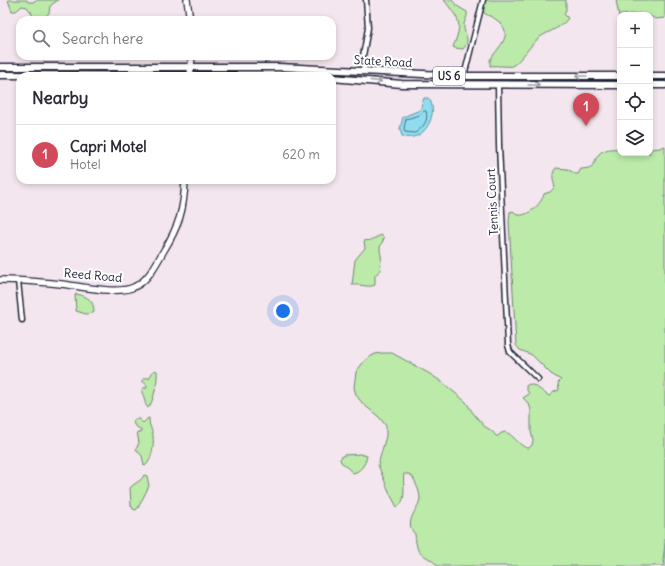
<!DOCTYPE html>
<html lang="en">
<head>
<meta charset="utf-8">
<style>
	body { margin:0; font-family:Delius,sans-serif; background:#f2f2f3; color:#2b2b33 }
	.controls { position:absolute; right:12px; top:12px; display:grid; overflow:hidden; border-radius:8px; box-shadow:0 2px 6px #0003 }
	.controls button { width:36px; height:36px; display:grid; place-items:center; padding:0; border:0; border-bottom:1px solid #e1e1e2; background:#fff; color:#2b2b33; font:20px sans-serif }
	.you { position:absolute; left:283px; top:311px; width:14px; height:14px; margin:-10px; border:3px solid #fff; border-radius:50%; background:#1a73e8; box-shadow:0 0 0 6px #1a73e833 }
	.badge { display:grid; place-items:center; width:26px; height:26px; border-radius:50%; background:#d1495b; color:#fff; font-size:13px; font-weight:700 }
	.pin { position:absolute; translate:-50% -33px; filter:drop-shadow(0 1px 2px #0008) }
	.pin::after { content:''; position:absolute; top:21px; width:14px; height:12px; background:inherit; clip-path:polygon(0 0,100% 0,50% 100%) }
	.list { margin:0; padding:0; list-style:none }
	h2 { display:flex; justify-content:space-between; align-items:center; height:52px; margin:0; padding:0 16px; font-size:17px }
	h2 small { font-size:13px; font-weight:400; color:#7c7c81 }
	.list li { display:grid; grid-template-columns:26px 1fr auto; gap:12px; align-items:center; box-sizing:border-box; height:60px; padding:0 16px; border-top:1px solid #e1e1e2 }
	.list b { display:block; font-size:15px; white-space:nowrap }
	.list p { margin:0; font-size:13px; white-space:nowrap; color:#7c7c81 }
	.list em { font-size:13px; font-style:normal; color:#7c7c81 }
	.icon { flex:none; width:22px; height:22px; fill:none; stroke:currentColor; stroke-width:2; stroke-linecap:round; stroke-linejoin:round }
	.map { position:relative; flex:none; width:665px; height:566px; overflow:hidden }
	.search { position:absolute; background:#fff; box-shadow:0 2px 6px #0003; left:16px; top:16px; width:320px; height:44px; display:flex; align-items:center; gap:10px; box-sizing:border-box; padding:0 14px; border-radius:12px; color:#7c7c81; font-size:15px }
	.panel { position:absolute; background:#fff; box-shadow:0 2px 6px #0003; left:16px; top:72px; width:320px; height:112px; border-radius:12px }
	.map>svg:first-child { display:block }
	.green { fill:#bbeaa9; stroke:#6e8672 }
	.water { fill:#90ddef; stroke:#6492a7 }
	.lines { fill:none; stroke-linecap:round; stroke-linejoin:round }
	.shore { stroke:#4e6d83; stroke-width:1 }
	.stream { stroke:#6492a7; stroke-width:1 }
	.street-casing { stroke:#22223b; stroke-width:7 }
	.secondary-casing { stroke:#22223b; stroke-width:8 }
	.primary-casing { stroke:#22223b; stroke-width:9 }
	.street { stroke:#fff; stroke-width:4 }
	.secondary { stroke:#fff; stroke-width:5.5 }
	.primary { stroke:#fff; stroke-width:6 }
	.oneway { stroke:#9c9ca7 }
	.labels { text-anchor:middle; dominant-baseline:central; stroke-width:4; stroke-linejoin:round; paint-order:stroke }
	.shield { fill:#fff; stroke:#646476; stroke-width:1 }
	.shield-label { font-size:11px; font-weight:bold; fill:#22223b }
	.street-label { font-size:12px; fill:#22223b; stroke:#fff }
</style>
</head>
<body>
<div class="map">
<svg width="665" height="566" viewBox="0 0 665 566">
	<rect width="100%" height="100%" fill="#f4e6ee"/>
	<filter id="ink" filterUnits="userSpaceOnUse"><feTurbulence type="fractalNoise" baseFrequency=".025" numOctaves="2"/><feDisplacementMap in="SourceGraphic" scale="8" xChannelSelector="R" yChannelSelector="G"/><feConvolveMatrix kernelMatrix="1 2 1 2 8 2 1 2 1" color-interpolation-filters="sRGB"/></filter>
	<g filter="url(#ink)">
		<path class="green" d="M8,0H27L28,2H33L36,0H58L50,6L49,13L42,20H34L31,12L27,7L22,6L16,11H12Z
			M444,0H452L457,6L467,12C468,16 465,20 464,24C463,35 472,39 463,49L455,48L453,47C463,22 460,21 444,0Z
			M484,0H566V10L564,14L568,18C563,27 549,31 540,37C531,44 520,62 512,66C509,67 495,65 490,66V60C498,47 515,35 498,21C494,17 488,16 484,13L483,8Z
			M616,0H665V18L655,19C646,11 631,15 620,15V22Z
			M665,146V566H438C422,550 417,560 415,534C403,522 418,510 420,499C420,493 418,489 416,484C414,479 413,476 409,474H404C402,484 408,501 397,507L390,494L378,465L386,436V426L379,417L363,404L356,395L354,387L356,372L365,360L375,354L382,353H392L430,374L442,382L466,402L473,413L484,426L492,431L496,436H498C509,423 517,448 529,448L532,445L533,441L531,431V410L529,404L523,398L529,394L526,388V386L529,384C538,386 542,392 549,396L554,392L559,390L558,383L561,380L551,374L532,355L520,350L516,345L509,221L510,212L513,211L518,215C528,217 542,203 544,194L550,192L555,187C553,181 551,173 556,168L567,169L576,174H578L581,169C597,168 592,163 599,154C603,149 614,148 620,149V153H650V149L660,148Z
			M381,235L384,238C383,241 381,244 380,248C380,254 383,258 380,264L381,270L375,275V285C369,288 361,284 353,285H352L355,260L365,248L364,241L371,240Z
			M76,294C87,296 94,300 94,312L93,313L86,314L76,311L75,295Z
			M154,370L157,371C158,379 154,402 148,408C144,404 145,397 142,393V390L143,388H147C147,384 145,383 142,381L144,378H149Z
			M148,418H149C149,424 150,426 152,431C155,440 153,460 145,466L144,465L142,456L136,449L139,443L137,432H141V430L134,425L133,421L135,419H139L143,423Z
			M360,454L367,456C365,465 361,471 353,473L341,462L340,459L343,455Z
			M144,475L147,476L149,486L138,508L136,510L133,509L131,505L130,488C135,482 141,482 144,475Z"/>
		<path class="water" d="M424,98H428C440,109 426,145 402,136L400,129L403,117L420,110Z"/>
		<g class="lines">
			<path class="shore" d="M424,111H426C429,121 423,127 415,133L405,132L404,129L406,119L420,115Z"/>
			<path class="stream" d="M665,196V197
				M665,544L663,560L665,564"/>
			<defs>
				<path id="street" d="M364,71L363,56L368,28L366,0
					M464,76L483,0
					M498,85L499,145L508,345L510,352L538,379
					M18,281L22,320"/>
				<path id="secondary" d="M187,0L190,20
					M190,76L192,56
					M0,280C20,280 41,282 61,284C80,286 118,295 134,287C148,281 156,264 163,252C179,226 184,210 185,180"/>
				<path id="primary" d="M0,67H279L464,76H620
					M0,75L235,76
					M650,76H665
					M332,78L402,84L620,85
					M650,85H665"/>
			</defs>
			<use href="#street" class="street-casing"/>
			<use href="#secondary" class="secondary-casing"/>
			<use href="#primary" class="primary-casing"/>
			<use href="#street" class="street"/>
			<use href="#secondary" class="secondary"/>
			<use href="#primary" class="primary"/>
		</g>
		<defs><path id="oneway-shaft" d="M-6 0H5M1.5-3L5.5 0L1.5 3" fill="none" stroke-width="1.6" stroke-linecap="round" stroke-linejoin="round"/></defs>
		<g class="oneway">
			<use href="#oneway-shaft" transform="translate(581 76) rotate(-180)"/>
			<use href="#oneway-shaft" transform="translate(376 81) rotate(5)"/>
			<use href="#oneway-shaft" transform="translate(534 85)"/>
		</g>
	</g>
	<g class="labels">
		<rect class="shield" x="433" y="67" width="32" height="18" rx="3"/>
		<g class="shield-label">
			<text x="449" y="76">US 6</text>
		</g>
		<g class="street-label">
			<text transform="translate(383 61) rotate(3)">State Road</text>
			<text transform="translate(492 202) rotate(-93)">Tennis Court</text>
			<text transform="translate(93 275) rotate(5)">Reed Road</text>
		</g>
	</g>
</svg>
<div class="controls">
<button>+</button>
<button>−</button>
<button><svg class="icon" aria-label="locate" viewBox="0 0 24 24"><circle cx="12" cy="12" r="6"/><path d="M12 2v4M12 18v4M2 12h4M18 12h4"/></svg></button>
<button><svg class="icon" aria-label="layers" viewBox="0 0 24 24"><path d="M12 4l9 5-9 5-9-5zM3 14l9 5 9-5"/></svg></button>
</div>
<div class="you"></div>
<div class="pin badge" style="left:586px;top:126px">1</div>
<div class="search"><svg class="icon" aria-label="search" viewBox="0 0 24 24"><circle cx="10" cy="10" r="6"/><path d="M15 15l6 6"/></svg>Search here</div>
<section class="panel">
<h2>Nearby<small></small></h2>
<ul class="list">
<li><span class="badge">1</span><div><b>Capri Motel</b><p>Hotel</p></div><em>620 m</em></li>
</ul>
</section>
</div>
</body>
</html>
